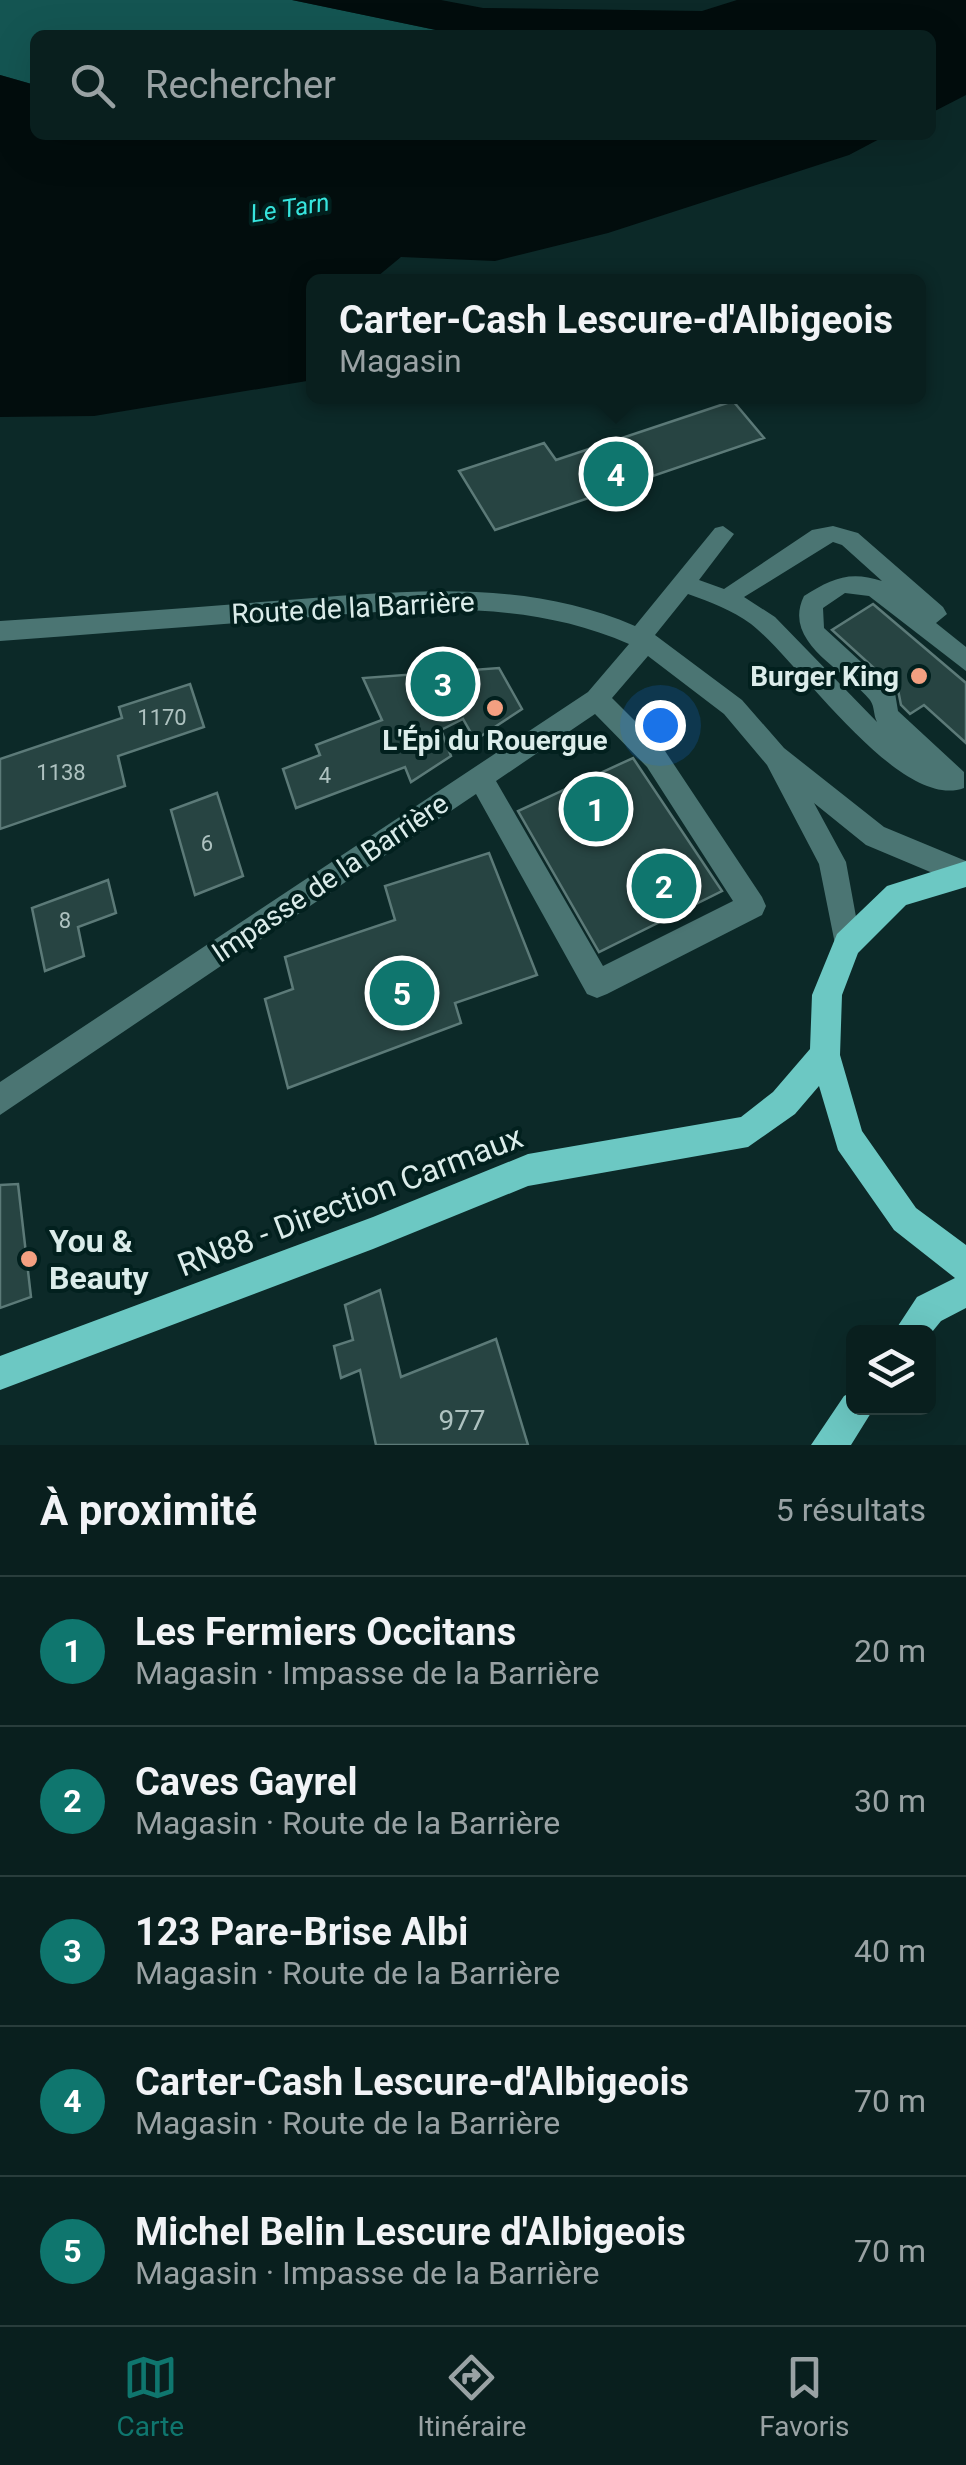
<!DOCTYPE html>
<html lang="fr">
<head>
<meta charset="utf-8">
<style>
	body { margin:0; font-family:Roboto,sans-serif; background:#122727; color:#f1f3f6 }
	.controls { position:absolute; right:30px; bottom:30px; display:grid; overflow:hidden; border-radius:15px; box-shadow:0 10px 40px #0002 }
	.controls button { width:90px; height:90px; display:grid; place-items:center; padding:0; border:0; border-bottom:2px solid #293d3c; background:#091f1e; color:#f1f3f6; font:50px sans-serif }
	.you { position:absolute; left:660px; top:725px; width:35px; height:35px; margin:-25px; border:8px solid #fff; border-radius:50%; background:#1a73e8; box-shadow:0 0 0 15px #1a73e833 }
	.badge { display:grid; place-items:center; width:65px; height:65px; border-radius:50%; background:#0f766e; color:#fff; font-size:32px; font-weight:700 }
	.pin { position:absolute; translate:-50% -50%; border:5px solid #fff; box-shadow:0 2px 10px #0006 }
	.popup { position:absolute; left:306px; top:274px; width:620px; height:130px; box-sizing:border-box; display:grid; place-content:center; border-radius:15px; background:#091f1e; filter:drop-shadow(0 2px 8px #0005); font-size:32px; white-space:nowrap; color:#99a2a4 }
	.popup b { font-size:38px; color:#f1f3f6 }
	.popup::after { content:''; position:absolute; left:50%; top:100%; margin-left:-20px; border:20px solid transparent; border-top-color:#091f1e }
	.list { margin:0; padding:0; list-style:none }
	h2 { display:flex; justify-content:space-between; align-items:center; height:130px; margin:0; padding:0 40px; font-size:42px }
	h2 small { font-size:32px; font-weight:400; color:#99a2a4 }
	.list li { display:grid; grid-template-columns:65px 1fr auto; gap:30px; align-items:center; box-sizing:border-box; height:150px; padding:0 40px; border-top:2px solid #293d3c }
	.list b { display:block; font-size:38px; white-space:nowrap }
	.list p { margin:0; font-size:32px; white-space:nowrap; color:#99a2a4 }
	.list em { font-size:32px; font-style:normal; color:#99a2a4 }
	.icon { flex:none; width:55px; height:55px; fill:none; stroke:currentColor; stroke-width:2; stroke-linecap:round; stroke-linejoin:round }
	.map { position:relative; flex:none; width:966px; height:1445px; overflow:hidden }
	.search { position:absolute; background:#091f1e; box-shadow:0 10px 40px #0002; left:30px; right:30px; top:30px; height:110px; display:flex; align-items:center; gap:25px; box-sizing:border-box; padding:0 35px; border-radius:15px; color:#99a2a4; font-size:38px }
	.sheet { height:880px; background:#091f1e }
	nav { display:flex; justify-content:space-around; align-items:center; box-sizing:border-box; height:140px; border-top:2px solid #293d3c; background:#091f1e; font-size:28px; color:#99a2a4 }
	nav a { display:grid; justify-items:center; gap:5px }
	nav .on { color:#0f766e }
	.map>svg:first-child { display:block }
	.forest { fill:#145552 }
	.water { fill:#020d0d }
	.building { fill:#274442; stroke:#5c7a78; stroke-width:2.5 }
	.lines { fill:none; stroke-linecap:round; stroke-linejoin:round }
	.minor { fill:#4b7573; fill-rule:evenodd }
	.major { fill:#6cc8c3; fill-rule:evenodd }
	.poi-dot { fill:#f3a081; stroke:#02201e; stroke-width:4 }
	.labels { text-anchor:middle; dominant-baseline:central; stroke-width:8; stroke-linejoin:round; paint-order:stroke }
	.number-label { font-size:22px; fill:#aec2c0 }
	.far-water-label { font-size:25px; font-style:italic; fill:#37e5de; stroke:#02201e }
	.street-label { font-size:28px; fill:#dbecea; stroke:#02201e }
	.poi-label { font-size:28px; font-weight:bold; fill:#dbecea; stroke:#02201e; text-anchor:end }
	.near-number-label { font-size:28px; fill:#aec2c0 }
	.near-street-label { font-size:32px; fill:#dbecea; stroke:#02201e }
	.near-poi-label { font-size:32px; font-weight:bold; fill:#dbecea; stroke:#02201e; text-anchor:start }
</style>
</head>
<body>
<div class="map">
<svg width="966" height="1445" viewBox="0 0 966 1445">
	<rect width="100%" height="100%" fill="#0c2928"/>
	<path class="forest" d="M0,0H292L460,35H35V85L0,75Z"/>
	<path class="water" d="M292,0H441L483,8L702,11L737,0H966V95L931,113V35H460Z
		M0,75L35,85V135H887L849,155L608,233L495,261L401,257L372,281L314,282L313,380L94,416L0,417Z"/>
	<path class="building" d="M733,401L764,438L495,530L459,471L544,443L556,460Z
		M873,604L966,683V743L924,705L910,714L901,705L898,690L832,630Z
		M499,668L522,709L475,740L463,719L441,730L451,756L411,782L405,767L296,808L283,769L320,755L316,745L382,720L363,678Z
		M190,684L204,727L118,756L125,786L0,829V759L122,718L119,707Z
		M633,758L722,891L599,952L518,811Z
		M217,793L243,876L195,895L171,810Z
		M489,853L537,975L455,1003L461,1023L288,1088L265,999L293,989L285,957L395,920L385,886Z
		M108,880L116,913L78,927L84,956L45,971L32,908Z
		M18,1184L31,1297L0,1308V1185Z
		M380,1290L401,1377L496,1339L528,1445H376L360,1370L341,1378L334,1346L353,1340L345,1305Z"/>
	<g class="lines">
		<path class="minor" d="M723,526L734,534L699,580L724,589L812,530L833,526L858,533L943,607L947,614L936,623L966,647V671L869,596L845,593L823,608L824,628L895,693L898,711L964,772V788C899,812 798,660 751,624C732,610 710,602 688,594L655,635L742,700L784,748L884,827L966,861V887L866,845L814,803L846,862L861,944L857,954L847,958L837,954L819,864L767,765L724,714L648,656L612,698L665,751L762,897L766,906L762,915L607,994L597,998L587,994L476,794L0,1115V1082L588,692L629,644C515,594 395,611 275,620C183,627 92,634 0,641V621C91,615 183,608 274,601C396,592 519,576 635,626L715,528ZM833,542L842,545L882,581C849,570 831,579 804,596C781,643 846,670 870,700C875,707 873,714 877,722L775,617L744,597ZM595,714L647,767L733,901L603,966L496,781Z"/>
		<path class="major" d="M966,861V887L906,905L858,953L842,995L840,1055L862,1131L916,1208L966,1245V1308L941,1321L928,1337V1332H894L917,1297L955,1278L894,1230L838,1150L819,1086L795,1114L748,1147L528,1186L373,1249L0,1390V1356L373,1217L528,1154L741,1117L773,1092L810,1049L812,995L837,934L887,886Z
			M854,1391V1408H874L851,1445H811L844,1396Z"/>
	</g>
	<g class="poi-dot">
		<circle cx="919" cy="676" r="10"/>
		<circle cx="495" cy="708" r="10"/>
		<circle cx="29" cy="1259" r="10"/>
	</g>
	<g class="labels">
		<g class="number-label">
			<text x="162" y="717">1170</text>
			<text x="61" y="772">1138</text>
			<text x="325" y="775">4</text>
			<text x="207" y="843">6</text>
			<text x="65" y="920">8</text>
		</g>
		<g class="far-water-label">
			<text transform="translate(290 208) rotate(-9)">Le Tarn</text>
		</g>
		<g class="street-label">
			<text transform="translate(353 608) rotate(-3)">Route de la Barrière</text>
			<text transform="translate(330 878) rotate(-34)">Impasse de la Barrière</text>
		</g>
		<g class="poi-label">
			<text x="899" y="676">Burger King</text>
			<text x="495" y="740" text-anchor="middle">L'Épi du Rouergue</text>
		</g>
		<g class="near-number-label">
			<text x="462" y="1420">977</text>
		</g>
		<g class="near-street-label">
			<text transform="translate(350 1201) rotate(-21)">RN88 - Direction Carmaux</text>
		</g>
		<g class="near-poi-label">
			<text x="49" y="1241">You &amp;<tspan x="49" dy="37">Beauty</tspan></text>
		</g>
	</g>
</svg>
<div class="controls">
<button><svg class="icon" aria-label="layers" viewBox="0 0 24 24"><path d="M12 4l9 5-9 5-9-5zM3 14l9 5 9-5"/></svg></button>
</div>
<div class="you"></div>
<div class="pin badge" style="left:596px;top:809px">1</div>
<div class="pin badge" style="left:664px;top:886px">2</div>
<div class="pin badge" style="left:443px;top:684px">3</div>
<div class="pin badge" style="left:616px;top:474px">4</div>
<div class="popup"><b>Carter-Cash Lescure-d'Albigeois</b>Magasin</div>
<div class="pin badge" style="left:402px;top:993px">5</div>
<div class="search"><svg class="icon" aria-label="search" viewBox="0 0 24 24"><circle cx="10" cy="10" r="6"/><path d="M15 15l6 6"/></svg>Rechercher</div>
</div>
<section class="sheet">
<h2>À proximité<small>5 résultats</small></h2>
<ul class="list">
<li><span class="badge">1</span><div><b>Les Fermiers Occitans</b><p>Magasin · Impasse de la Barrière</p></div><em>20 m</em></li>
<li><span class="badge">2</span><div><b>Caves Gayrel</b><p>Magasin · Route de la Barrière</p></div><em>30 m</em></li>
<li><span class="badge">3</span><div><b>123 Pare-Brise Albi</b><p>Magasin · Route de la Barrière</p></div><em>40 m</em></li>
<li><span class="badge">4</span><div><b>Carter-Cash Lescure-d'Albigeois</b><p>Magasin · Route de la Barrière</p></div><em>70 m</em></li>
<li><span class="badge">5</span><div><b>Michel Belin Lescure d'Albigeois</b><p>Magasin · Impasse de la Barrière</p></div><em>70 m</em></li>
</ul>
</section>
<nav>
<a class="on"><svg class="icon" aria-label="map" viewBox="0 0 24 24"><path d="M3 6l6-2 6 2 6-2v14l-6 2-6-2-6 2zM9 4v14M15 6v14"/></svg>Carte</a>
<a><svg class="icon" aria-label="directions" viewBox="0 0 24 24"><path d="M12 3l9 9-9 9-9-9zM9 14v-3h6M13 9l2 2-2 2"/></svg>Itinéraire</a>
<a><svg class="icon" aria-label="saved" viewBox="0 0 24 24"><path d="M7 4h10v16l-5-4-5 4z"/></svg>Favoris</a>
</nav>
</body>
</html>
